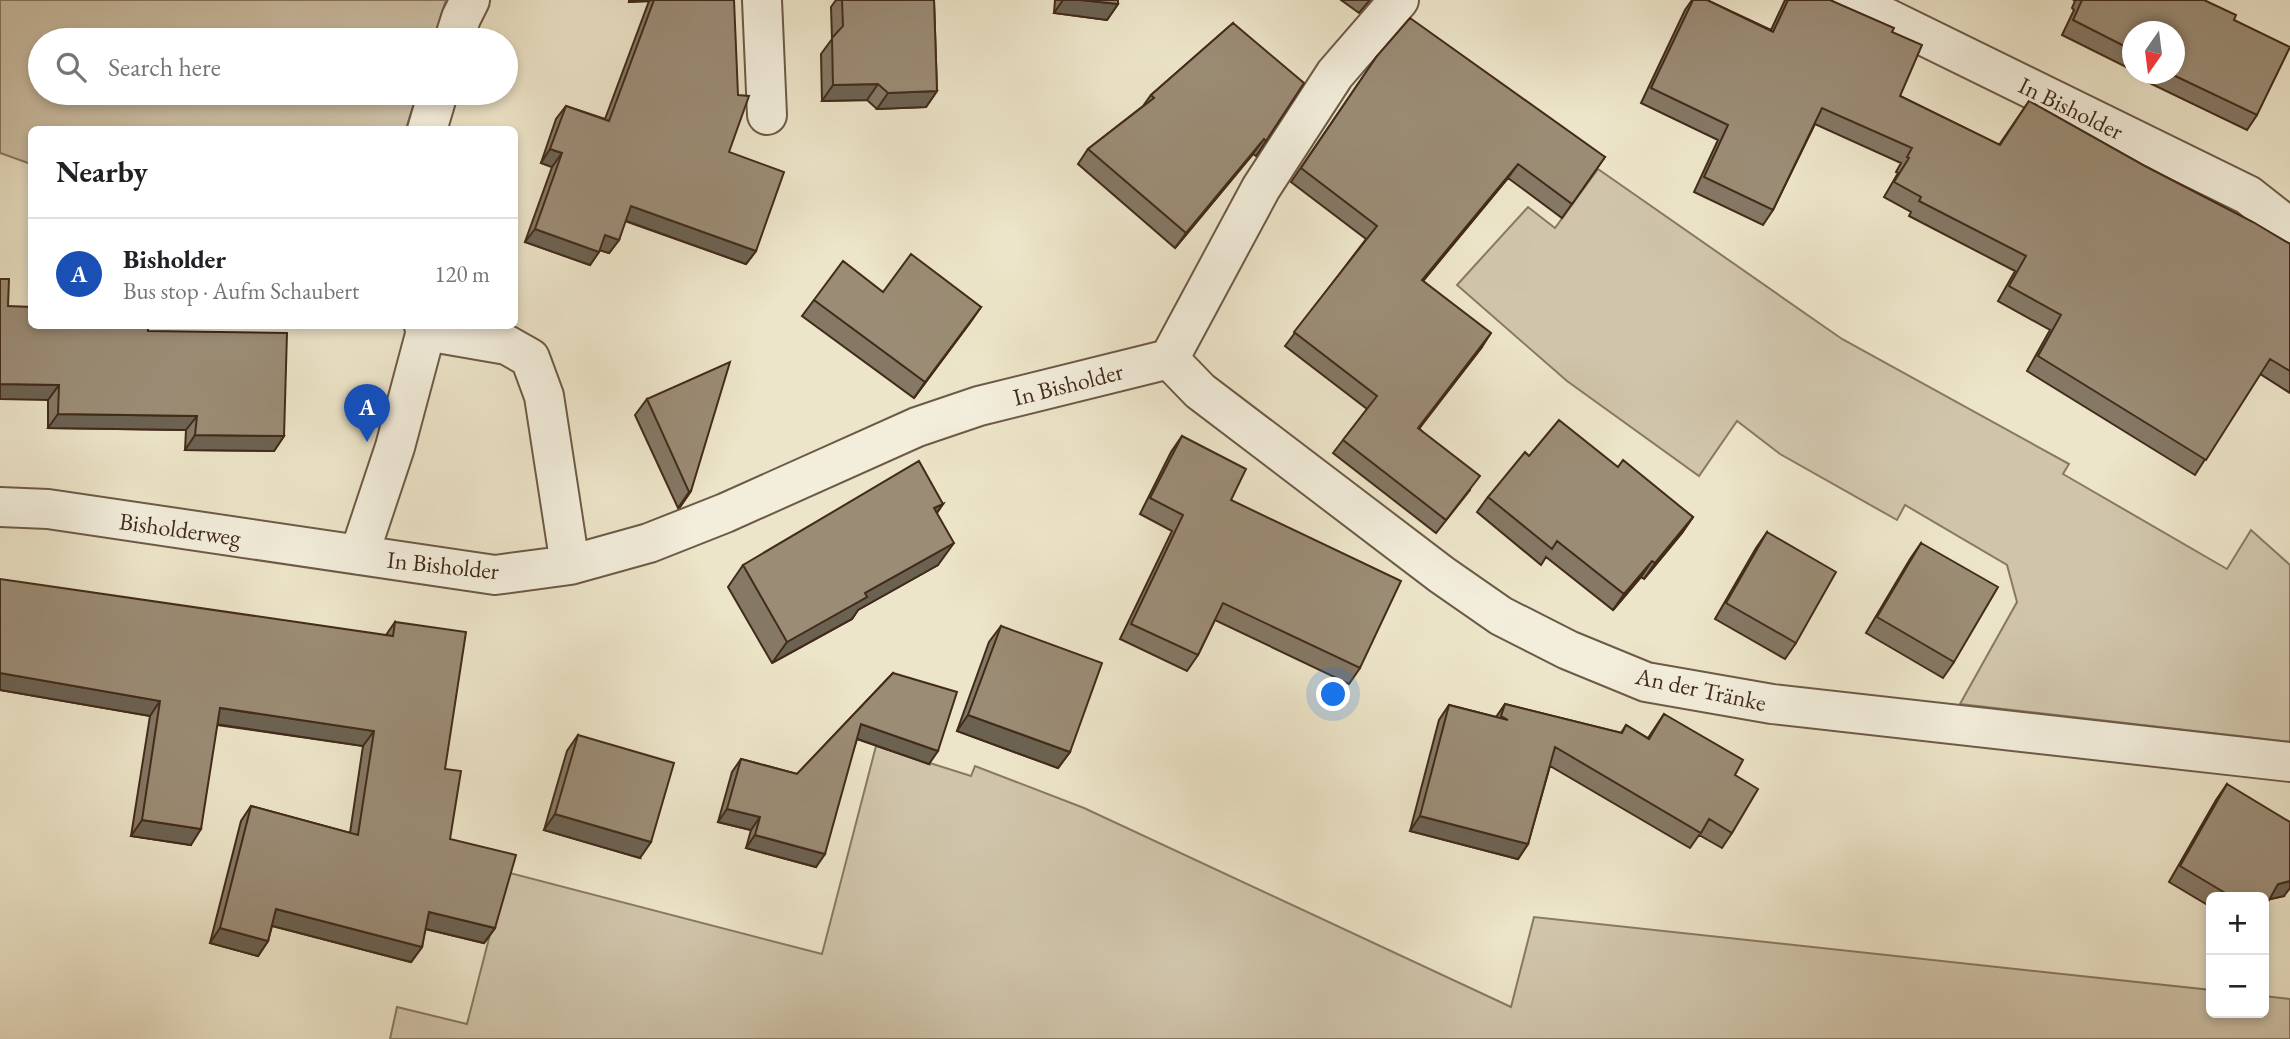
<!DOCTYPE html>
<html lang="en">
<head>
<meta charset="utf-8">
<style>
	body { margin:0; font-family:"EB Garamond",serif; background:#f2f2f2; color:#202124 }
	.controls { position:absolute; right:21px; bottom:21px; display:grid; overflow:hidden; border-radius:10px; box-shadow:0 4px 10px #0003 }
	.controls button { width:63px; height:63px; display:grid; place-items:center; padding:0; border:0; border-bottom:2px solid #e0e0e0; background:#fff; color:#202124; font:35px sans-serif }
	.compass { position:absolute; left:2122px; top:21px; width:63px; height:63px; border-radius:50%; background:#fff; box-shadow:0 4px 10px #0003; rotate:194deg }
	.you { position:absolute; left:1334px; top:695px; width:24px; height:24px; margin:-18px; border:5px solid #fff; border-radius:50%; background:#1a73e8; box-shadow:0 0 0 10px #1a73e833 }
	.badge { display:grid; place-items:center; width:46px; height:46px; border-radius:50%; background:#8f2418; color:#fff; font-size:23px; font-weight:700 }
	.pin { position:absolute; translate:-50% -58px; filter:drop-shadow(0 2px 4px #0008) }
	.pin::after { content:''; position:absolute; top:37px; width:24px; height:21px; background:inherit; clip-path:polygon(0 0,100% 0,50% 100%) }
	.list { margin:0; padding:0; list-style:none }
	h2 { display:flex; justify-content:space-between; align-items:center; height:91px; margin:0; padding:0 28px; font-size:30px }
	h2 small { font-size:23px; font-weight:400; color:#757577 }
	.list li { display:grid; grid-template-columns:46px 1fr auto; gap:21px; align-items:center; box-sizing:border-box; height:112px; padding:0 28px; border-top:2px solid #e0e0e0 }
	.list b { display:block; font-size:26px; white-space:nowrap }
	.list p { margin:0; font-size:23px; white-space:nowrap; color:#757577 }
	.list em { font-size:23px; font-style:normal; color:#757577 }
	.icon { flex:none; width:38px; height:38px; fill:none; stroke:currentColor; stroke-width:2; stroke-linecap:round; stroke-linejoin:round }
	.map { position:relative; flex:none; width:2290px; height:1039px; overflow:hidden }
	.search { position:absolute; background:#fff; box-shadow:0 4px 10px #0003; left:28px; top:28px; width:490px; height:77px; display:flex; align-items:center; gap:18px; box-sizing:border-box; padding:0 24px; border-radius:38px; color:#757577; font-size:26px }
	.panel { position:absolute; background:#fff; box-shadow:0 4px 10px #0003; left:28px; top:126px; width:490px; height:203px; border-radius:10px }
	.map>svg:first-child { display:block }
	.green { fill:#d0c5ab; stroke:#897862; stroke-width:2 }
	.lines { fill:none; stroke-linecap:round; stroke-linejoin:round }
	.minor-casing { stroke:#6d5a46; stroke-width:42 }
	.minor { stroke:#f3eedc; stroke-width:38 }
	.wall { fill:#857865; stroke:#422b1a; stroke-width:2 }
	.shaded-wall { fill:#6c6252; stroke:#422b1a; stroke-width:2 }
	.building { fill:#9b8c75; stroke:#422b1a; stroke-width:2 }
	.labels { text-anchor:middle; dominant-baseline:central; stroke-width:6; stroke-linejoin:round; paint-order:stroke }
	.street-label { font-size:24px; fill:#422b1a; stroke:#f3eedc }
</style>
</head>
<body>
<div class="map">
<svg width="2290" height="1039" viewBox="0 0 2290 1039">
	<rect width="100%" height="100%" fill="#ede5c9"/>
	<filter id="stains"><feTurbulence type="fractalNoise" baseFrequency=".00286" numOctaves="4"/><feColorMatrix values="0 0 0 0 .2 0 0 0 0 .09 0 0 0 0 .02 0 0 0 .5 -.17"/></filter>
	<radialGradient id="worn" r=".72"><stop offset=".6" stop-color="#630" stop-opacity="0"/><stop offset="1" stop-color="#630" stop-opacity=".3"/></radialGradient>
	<path class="green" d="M0,0H446L433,40H40V93H417L406,129L32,130L31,164L0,153Z
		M1598,169L1842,339L2069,464L2063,474L2227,569L2251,530L2290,565V742L1960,704L2017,602L2007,565L1905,505L1897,520L1780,454L1737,421L1699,476L1567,381L1457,285L1528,207L1555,228Z
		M876,746L971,776L975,766L1084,808L1511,1007L1534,917L2211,990V1013H2264V996L2290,999V1039H390L397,1007L467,1024L506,872L822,954Z"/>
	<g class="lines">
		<defs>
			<path id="minor" d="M762,0L767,115
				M1846,0L1889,19L2248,195L2290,228
				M454,40L461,18L470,0
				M427,130L438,93
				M1169,359L1200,391L1442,575L1501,616L1568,650L1646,682L1772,704L2290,762
				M0,507L48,509L495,575L570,565L544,396L530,358L507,345L426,331
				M359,555L395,447L426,331L424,326
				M570,565L649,543L725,513L917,427L979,406L1169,359L1261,188L1335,74L1399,0"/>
		</defs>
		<use href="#minor" class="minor-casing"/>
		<use href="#minor" class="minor"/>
	</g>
	<path class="wall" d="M629,0H734L729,152L756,251L746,264L625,221L619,240L609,253L600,250L590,265L525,242L552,167L541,163L556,119L566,106L605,119L649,1L629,2Z
		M836,0H934L937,91L926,107L877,109L867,100L822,101L821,54L832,39L831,7Z
		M1055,0H1118V4L1107,20L1054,13Z
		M1341,0H1370L1359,13Z
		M1692,0H1707L1771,30L1785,0H1830L1892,32L1900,96L1999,145L2029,101L2145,166L2290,244V393L2260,374L2195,475L2027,371L2050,330L1998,301L2015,271L1909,216L1911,212L1884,197L1898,173L1896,172L1901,163L1815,124L1773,210L1763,225L1694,192L1718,140L1641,103L1685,10Z
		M2073,0H2204L2234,20L2257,115L2247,130L2139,78L2142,75L2139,74H2174L2132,32V70L2062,35L2074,10L2072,8L2075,1Z
		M1233,23L1266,141L1256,156L1253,154L1175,248L1078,164L1088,149L1143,106L1151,95Z
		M1377,56L1605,157L1562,218L1508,178L1423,281L1482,347L1419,428L1470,490L1436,533L1333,453L1367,409L1285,346L1366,239L1291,182Z
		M883,292L981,307L914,398L802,316L814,300Z
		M8,306L148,331L284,436L274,451L185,450L186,430L48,428V400Z
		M647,399L691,491L680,507L678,508L635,415Z
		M1182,436L1360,668L1349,684L1215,620L1198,655L1187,671L1120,639L1172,531L1140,514L1171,452Z
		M1529,456L1618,467L1693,517L1682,533L1644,579L1641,577L1613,610L1546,557L1541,565L1477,512L1488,497Z
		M943,504L937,513L938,565L858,610L852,619L772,663L728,587L743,565Z
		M1767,532L1796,643L1785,659L1715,619L1756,548Z
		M1921,543L1954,662L1943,678L1866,633L1910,559Z
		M395,622L445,769L450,839L495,928L484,943L425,929L422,947L411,962L272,926L268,941L258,956L210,943L241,821L251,806L350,833L363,746L217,725L191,845L131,836L150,716L0,690L386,635Z
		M1001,626L1070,752L1058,768L957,731L989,642Z
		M893,673L929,764L857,739L816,867L746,848L751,830L718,822L732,772L741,759L797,774Z
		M1505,704L1621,733L1626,725L1648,738L1664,714L1735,775L1732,833L1722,848L1699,835L1690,848L1550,766L1528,844L1518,859L1410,831L1439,720L1449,705L1496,717Z
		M578,735L640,858L544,830L567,751Z
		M2227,784L2284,896L2269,899L2264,897H2211V907L2169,882L2216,800Z"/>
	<path class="shaded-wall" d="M630,0H651L649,1L629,2Z
		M1063,0H1081L1118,4L1107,20L1054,13Z
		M878,84L867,100L822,101L833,85Z
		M937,91L926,107L877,109L888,93Z
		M1264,139L1253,154L1175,248L1186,233Z
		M550,149L562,153L552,167L541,163Z
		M1518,164L1508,178L1412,294L1422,280Z
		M631,206L756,251L746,264L621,219Z
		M535,229L599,252L590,265L525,242Z
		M605,235L619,240L609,253L596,249Z
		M981,307L970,323L914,398L925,382Z
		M1491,333L1482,347L1409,442L1418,428Z
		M0,384L59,385L48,400L0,399Z
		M58,414L197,416L186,430L48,428Z
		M195,435L284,436L274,451L185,450Z
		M691,491L680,507L678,508L689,492Z
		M943,504L928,525L934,508Z
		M1693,517L1682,533L1644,579L1655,563Z
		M954,543L938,565L858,610L852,619L772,663L787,642L865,593Z
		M1652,561L1641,577L1613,610L1624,594Z
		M0,673L160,701L150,716L0,690Z
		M220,708L374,731L363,746L209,723Z
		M968,715L1070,752L1058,768L957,731Z
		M861,724L938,751L929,764L852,737Z
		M727,809L760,817L751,830L718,822Z
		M555,814L651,842L640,858L544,830Z
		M1420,816L1528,844L1518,859L1410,831Z
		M142,820L201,829L191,845L131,836Z
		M755,835L825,854L816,867L746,848Z
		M2290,881V888L2284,896L2267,900L2278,884Z
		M276,909L422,947L411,962L265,924Z
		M429,912L495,928L484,943L418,927Z
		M220,928L268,941L258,956L210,943Z"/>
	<path class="building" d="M654,0H734L738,95L749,96L729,152L784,172L756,251L631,206L619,240L605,235L599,252L535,229L562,153L550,149L566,106L609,121Z
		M842,0H934L937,91L888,93L878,84L833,85L832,38L843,26Z
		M1081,0H1118V4Z
		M1693,0H1707L1773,32L1788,0H1830L1894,28L1892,32L1922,45L1900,96L2000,145L2029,101L2145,166L2253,222L2290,244V371L2270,359L2206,460L2038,356L2061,315L2009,286L2026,256L1919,201L1921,197L1894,182L1909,158L1907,157L1912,148L1822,108L1773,210L1704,177L1728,125L1651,88Z
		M2082,0H2204L2236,15L2234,20L2290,47L2257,115L2171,74H2174V32H2132V50L2073,20Z
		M1410,18L1605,157L1572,204L1518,164L1422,280L1491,333L1418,428L1480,476L1446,520L1343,440L1377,396L1294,332L1377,226L1301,168L1377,56Z
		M1233,23L1304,83L1266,141L1264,139L1186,233L1088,149L1154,98L1151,95Z
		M911,254L981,307L925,382L814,300L843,261L883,292Z
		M0,279H9L8,306L32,307V326H148V331L287,333L284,436L195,435L197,416L58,414L59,385L0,384Z
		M730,362L691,491L689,492L647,399Z
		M1559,420L1618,467L1623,460L1693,517L1655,563L1652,561L1624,594L1557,541L1552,549L1488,497L1525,452L1529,456Z
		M1182,436L1246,469L1231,500L1401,581L1360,668L1223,603L1198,655L1131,624L1183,515L1150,498Z
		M919,461L943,504L934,508L954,543L865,593L867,597L787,642L743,565Z
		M1767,532L1836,572L1796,643L1726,603Z
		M1921,543L1998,587L1954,662L1877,617Z
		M0,579L393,636L395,622L466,632L445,769L461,771L450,839L516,855L495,928L429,912L422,947L276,909L268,941L220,928L251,806L358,835L374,731L220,708L201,829L142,820L160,701L0,673Z
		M1001,626L1102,663L1070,752L968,715Z
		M893,673L957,692L938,751L861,724L825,854L755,835L760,817L727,809L741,759L797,774Z
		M1505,704L1622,733L1626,725L1649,739L1664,714L1743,760L1735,775L1758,789L1732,833L1709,819L1701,833L1555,747L1528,844L1420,816L1449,705L1508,720L1501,716Z
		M578,735L674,763L651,842L555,814Z
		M2227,784L2290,822V881L2278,884L2264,909V897H2232L2180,866Z"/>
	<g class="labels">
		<g class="street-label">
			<text transform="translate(2071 108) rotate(26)">In Bisholder</text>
			<text transform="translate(1068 384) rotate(-14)">In Bisholder</text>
			<text transform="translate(180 529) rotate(8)">Bisholderweg</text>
			<text transform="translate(443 565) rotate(6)">In Bisholder</text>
			<text transform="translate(1701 689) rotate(12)">An der Tränke</text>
		</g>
	</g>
	<rect width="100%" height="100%" filter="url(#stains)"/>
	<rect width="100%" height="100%" fill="url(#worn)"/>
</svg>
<div class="controls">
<button>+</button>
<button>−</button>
</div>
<svg class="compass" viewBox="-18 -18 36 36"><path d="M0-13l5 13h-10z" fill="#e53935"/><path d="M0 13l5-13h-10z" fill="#757577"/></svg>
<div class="you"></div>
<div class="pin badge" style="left:367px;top:442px;background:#1a4fb4">A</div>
<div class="search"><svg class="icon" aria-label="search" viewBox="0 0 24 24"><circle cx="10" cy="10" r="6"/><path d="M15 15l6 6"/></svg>Search here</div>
<section class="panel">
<h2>Nearby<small></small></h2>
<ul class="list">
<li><span class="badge" style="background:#1a4fb4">A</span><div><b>Bisholder</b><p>Bus stop · Aufm Schaubert</p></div><em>120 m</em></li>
</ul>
</section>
</div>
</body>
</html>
